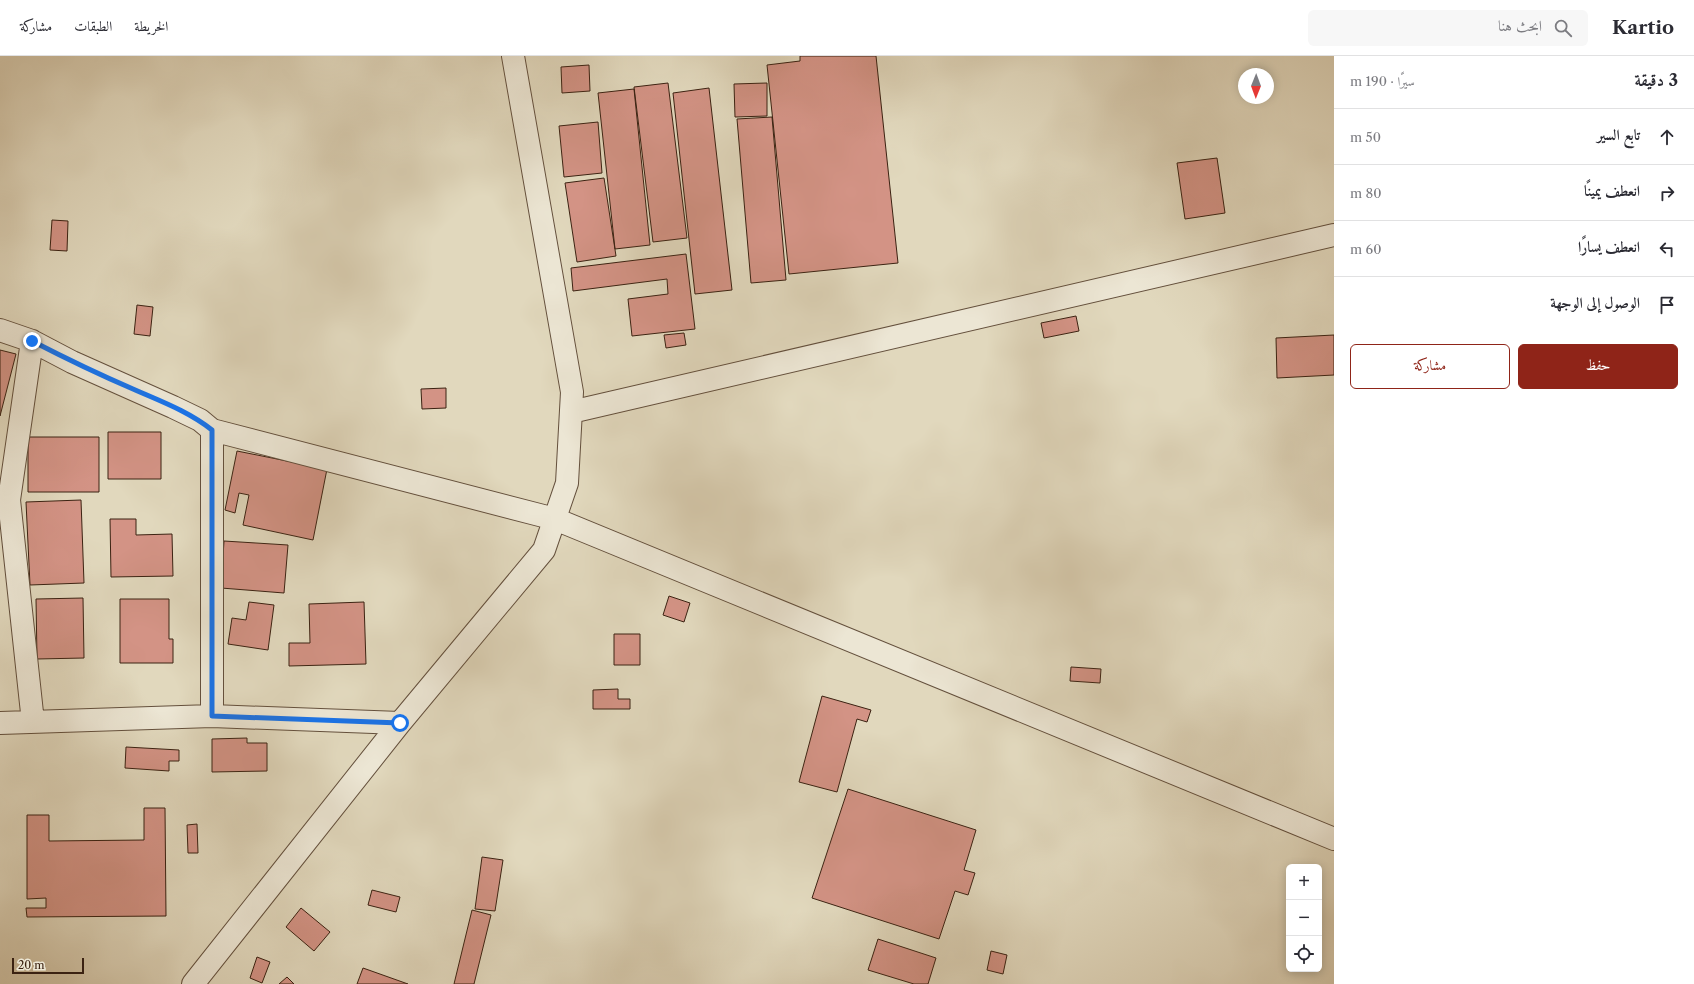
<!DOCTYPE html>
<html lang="ar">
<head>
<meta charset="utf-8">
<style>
	body { margin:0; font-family:"Libre Caslon Text",Amiri,serif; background:#f7f7f7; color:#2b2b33; direction:rtl }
	.controls { position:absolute; right:12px; bottom:12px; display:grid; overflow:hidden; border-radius:6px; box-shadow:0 2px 10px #0003 }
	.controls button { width:36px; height:36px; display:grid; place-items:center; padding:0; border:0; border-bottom:1px solid #e1e1e2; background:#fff; color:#2b2b33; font:20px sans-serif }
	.compass { position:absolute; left:1238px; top:12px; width:36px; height:36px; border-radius:50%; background:#fff; box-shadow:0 2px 10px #0003; rotate:181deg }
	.scale { position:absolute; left:12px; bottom:10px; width:72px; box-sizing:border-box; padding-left:4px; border:2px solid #3b2212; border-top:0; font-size:11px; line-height:14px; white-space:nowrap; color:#3b2212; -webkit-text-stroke:3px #ece6d4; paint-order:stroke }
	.stop { position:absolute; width:12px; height:12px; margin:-9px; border:3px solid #1a73e8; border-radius:50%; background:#fff }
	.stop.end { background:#1a73e8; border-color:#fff; box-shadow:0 1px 4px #0008 }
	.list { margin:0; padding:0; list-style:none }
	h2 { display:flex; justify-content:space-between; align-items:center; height:52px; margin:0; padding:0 16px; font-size:17px }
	h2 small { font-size:13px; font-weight:400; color:#7c7c81 }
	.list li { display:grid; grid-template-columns:26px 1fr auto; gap:12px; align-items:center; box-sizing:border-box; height:56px; padding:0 16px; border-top:1px solid #e1e1e2 }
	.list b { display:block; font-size:15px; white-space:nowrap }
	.list em { font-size:13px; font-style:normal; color:#7c7c81 }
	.actions { display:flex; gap:8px; padding:12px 16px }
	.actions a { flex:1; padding:9px 0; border:1px solid #8f2418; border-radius:6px; text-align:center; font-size:14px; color:#8f2418 }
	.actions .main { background:#8f2418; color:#fff }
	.icon { flex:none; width:22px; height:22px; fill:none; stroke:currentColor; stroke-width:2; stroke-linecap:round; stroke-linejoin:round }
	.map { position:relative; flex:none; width:1334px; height:928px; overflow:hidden; direction:ltr }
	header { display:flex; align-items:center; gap:24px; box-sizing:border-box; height:56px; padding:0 20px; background:#fff; border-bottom:1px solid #e1e1e2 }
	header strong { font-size:19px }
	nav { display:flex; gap:22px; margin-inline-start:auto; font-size:14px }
	.search { width:280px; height:36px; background:#f7f7f7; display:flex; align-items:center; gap:10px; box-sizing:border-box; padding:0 14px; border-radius:6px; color:#7c7c81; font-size:15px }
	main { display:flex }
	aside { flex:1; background:#fff }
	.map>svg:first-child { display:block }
	.building { fill:#d39385; stroke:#3b2212 }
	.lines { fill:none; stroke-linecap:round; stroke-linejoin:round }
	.minor-casing { stroke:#64503d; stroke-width:24 }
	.minor { stroke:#ece6d4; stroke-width:22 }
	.route { stroke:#1a73e8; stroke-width:5 }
</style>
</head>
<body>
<header>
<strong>Kartio</strong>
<div class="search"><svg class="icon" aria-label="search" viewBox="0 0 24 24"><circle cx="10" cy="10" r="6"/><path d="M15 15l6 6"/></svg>ابحث هنا</div>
<nav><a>الخريطة</a><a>الطبقات</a><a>مشاركة</a></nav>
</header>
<main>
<aside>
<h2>3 دقيقة<small>سيرًا · 190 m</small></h2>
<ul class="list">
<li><svg class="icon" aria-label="ahead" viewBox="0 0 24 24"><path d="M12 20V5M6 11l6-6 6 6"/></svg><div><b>تابع السير</b></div><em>50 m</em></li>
<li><svg class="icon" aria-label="right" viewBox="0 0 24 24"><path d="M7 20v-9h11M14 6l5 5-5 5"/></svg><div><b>انعطف يمينًا</b></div><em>80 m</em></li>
<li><svg class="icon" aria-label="left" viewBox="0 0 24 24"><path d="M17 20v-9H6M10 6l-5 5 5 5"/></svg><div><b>انعطف يسارًا</b></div><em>60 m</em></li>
<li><svg class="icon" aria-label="arrive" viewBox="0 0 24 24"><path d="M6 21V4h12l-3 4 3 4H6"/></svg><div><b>الوصول إلى الوجهة</b></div></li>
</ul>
<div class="actions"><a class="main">حفظ</a><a>مشاركة</a></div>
</aside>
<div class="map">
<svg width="1334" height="928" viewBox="0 0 1334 928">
	<rect width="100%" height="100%" fill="#e1d8bd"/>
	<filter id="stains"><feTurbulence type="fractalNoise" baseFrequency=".005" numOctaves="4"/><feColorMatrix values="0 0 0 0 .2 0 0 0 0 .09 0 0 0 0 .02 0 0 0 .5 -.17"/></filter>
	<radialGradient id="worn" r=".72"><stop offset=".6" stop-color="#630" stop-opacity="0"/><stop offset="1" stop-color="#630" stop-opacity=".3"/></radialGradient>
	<path class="building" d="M800,0H876L898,207L789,218L767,9L800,5Z
		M589,9L590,35L562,37L561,11Z
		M668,27L687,182L653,186L634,31Z
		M767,27V60L735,61L734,28Z
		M709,32L732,234L695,238L673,37Z
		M634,33L650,189L615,193L598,37Z
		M772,61L786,224L751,227L737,63Z
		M598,66L602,117L564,121L559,70Z
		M1217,102L1225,157L1185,163L1177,107Z
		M604,122L616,200L577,206L565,127Z
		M52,164L68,165L67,195L50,194Z
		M686,198L695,273L632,280L628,243L668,238L667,223L573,235L571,212Z
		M137,249L153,251L150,280L134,278Z
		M1076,260L1079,275L1044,282L1041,267Z
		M684,277L686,289L666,292L664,279Z
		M1334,279V319L1277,322L1276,282Z
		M0,294L16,298L0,360Z
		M446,332V352L422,353L421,333Z
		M108,376H161V423H108Z
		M28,381H99V436H28Z
		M237,395L327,413L313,484L243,469L249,439L239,437L235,457L225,454Z
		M81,444L84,527L30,529L26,446Z
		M110,463H136V479L172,478L173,520L111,521Z
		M224,485L288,489L284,537L221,532Z
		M669,540L690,547L684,566L663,559Z
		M83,542L84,602L37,603L36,543Z
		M120,543H169V583H173V607H120Z
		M249,546L274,549L268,594L228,588L232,562L246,564Z
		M364,546L366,608L289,610V587H310L309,548Z
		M614,578H640V609H614Z
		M1071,611L1101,613L1100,627L1070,625Z
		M618,633V643H630V653H593V634Z
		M822,640L871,654L867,666L857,663L837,736L799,726Z
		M247,682V687H267V715L212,716V683Z
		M126,691L179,694V705H169V715L125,712Z
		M848,733L976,774L964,814L975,817L968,839L955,835L939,883L812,842Z
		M144,752H165L166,860L27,861L26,852H46V842L27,843V759H49V785L144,784Z
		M197,768L198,797H188L187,769Z
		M482,801L503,804L495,855L475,853Z
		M372,834L400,841L396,856L368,849Z
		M301,852L330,876L314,895L286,871Z
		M472,854L491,859L474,928H454Z
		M878,883L936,902L928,928H914L868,914Z
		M991,895L1007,899L1003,918L987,914Z
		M257,901L270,906L262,927L250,922Z
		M363,912L408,928H357Z
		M287,921L294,928H279Z"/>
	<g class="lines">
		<defs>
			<path id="minor" d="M0,274L32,285L72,306L173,351L200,364L212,374V660
				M32,285L9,444L33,666
				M571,356L1334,179
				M212,374L555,463L1334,783
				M0,667L212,660L400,667
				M193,928L400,667L544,494L567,427L572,336L513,0"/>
		</defs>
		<use href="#minor" class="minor-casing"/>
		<use href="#minor" class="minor"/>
	</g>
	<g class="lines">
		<path class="route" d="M32,285C65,302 98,318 133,333C160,345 188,355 212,374V660L400,667"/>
	</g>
	<rect width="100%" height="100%" filter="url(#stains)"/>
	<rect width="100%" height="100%" fill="url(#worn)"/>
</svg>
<div class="controls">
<button>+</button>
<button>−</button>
<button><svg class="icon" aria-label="locate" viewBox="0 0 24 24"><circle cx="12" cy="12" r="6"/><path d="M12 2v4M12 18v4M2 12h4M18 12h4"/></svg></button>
</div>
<svg class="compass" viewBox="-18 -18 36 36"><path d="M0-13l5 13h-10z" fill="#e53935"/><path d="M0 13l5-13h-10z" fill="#7c7c81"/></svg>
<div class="scale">20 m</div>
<div class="stop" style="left:400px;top:667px"></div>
<div class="stop end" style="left:32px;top:285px"></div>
</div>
</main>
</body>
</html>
